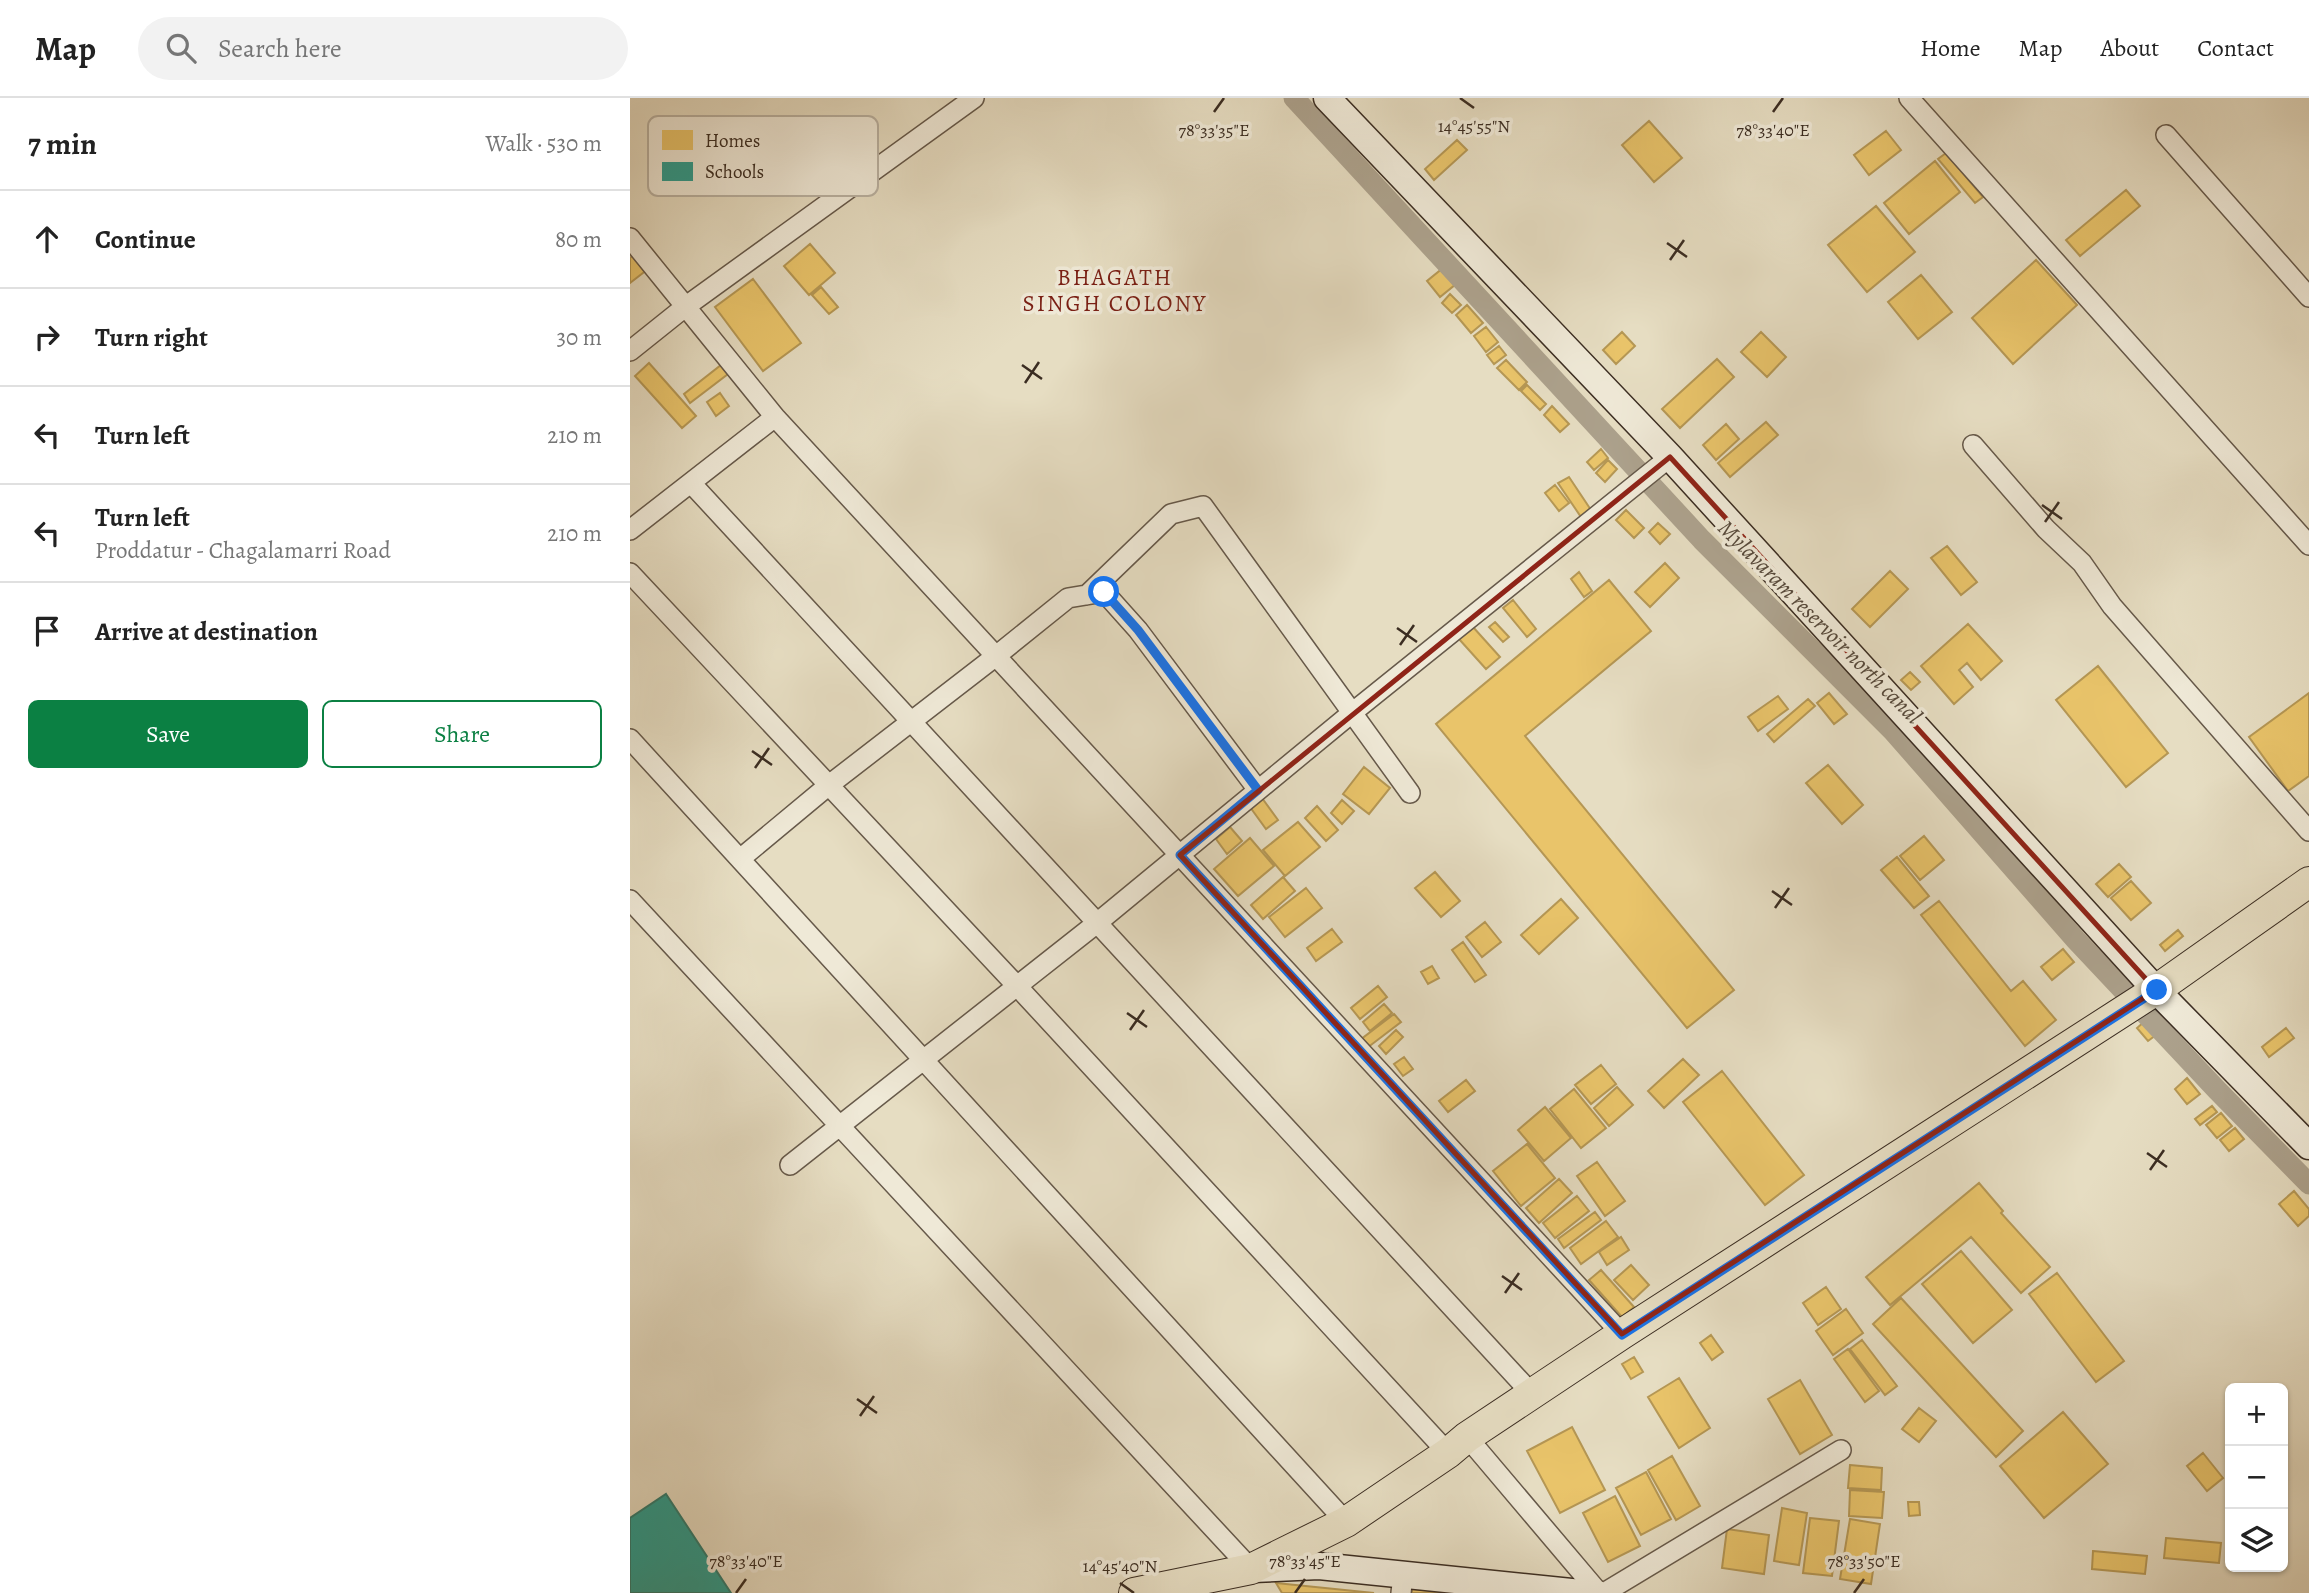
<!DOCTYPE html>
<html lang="en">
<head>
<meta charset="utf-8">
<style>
	body { margin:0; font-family:Alegreya,serif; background:#f2f2f2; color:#222 }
	.controls { position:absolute; right:21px; bottom:21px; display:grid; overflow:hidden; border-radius:10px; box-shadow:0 2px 5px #0004 }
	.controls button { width:63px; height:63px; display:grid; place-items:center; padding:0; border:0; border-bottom:2px solid #e0e0e0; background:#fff; color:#222; font:35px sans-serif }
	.stop { position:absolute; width:21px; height:21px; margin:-16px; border:5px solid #1a73e8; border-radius:50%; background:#fff }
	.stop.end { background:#1a73e8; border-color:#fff; box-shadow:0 2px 7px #0008 }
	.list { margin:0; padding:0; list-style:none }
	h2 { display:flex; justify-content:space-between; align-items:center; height:91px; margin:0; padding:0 28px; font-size:30px }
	h2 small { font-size:23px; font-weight:400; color:#767676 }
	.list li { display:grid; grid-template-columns:46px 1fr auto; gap:21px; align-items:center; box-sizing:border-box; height:98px; padding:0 28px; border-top:2px solid #e0e0e0 }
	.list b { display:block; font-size:26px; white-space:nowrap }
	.list p { margin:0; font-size:23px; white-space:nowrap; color:#767676 }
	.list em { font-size:23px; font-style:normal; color:#767676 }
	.actions { display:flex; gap:14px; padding:21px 28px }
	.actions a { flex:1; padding:16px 0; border:2px solid #0b8043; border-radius:10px; text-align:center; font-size:24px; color:#0b8043 }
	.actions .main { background:#0b8043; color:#fff }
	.icon { flex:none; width:38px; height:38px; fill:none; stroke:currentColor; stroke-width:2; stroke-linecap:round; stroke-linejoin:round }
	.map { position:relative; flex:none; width:1679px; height:1495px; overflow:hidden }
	header { display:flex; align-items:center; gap:42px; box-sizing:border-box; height:98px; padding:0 35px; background:#fff; border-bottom:2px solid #e0e0e0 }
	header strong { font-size:33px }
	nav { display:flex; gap:38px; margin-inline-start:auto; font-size:24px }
	.search { width:490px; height:63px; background:#f2f2f2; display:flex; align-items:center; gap:18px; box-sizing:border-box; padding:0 24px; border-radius:38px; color:#767676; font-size:26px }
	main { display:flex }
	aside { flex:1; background:#fff }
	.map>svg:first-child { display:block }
	.homes { fill:#e9c46a; stroke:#b59754; stroke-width:2 }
	.schools { fill:#2a9d8f; stroke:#2f7b6e; stroke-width:2 }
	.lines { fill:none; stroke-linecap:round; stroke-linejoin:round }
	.canal { stroke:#aca18c; stroke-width:21 }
	.street-casing { stroke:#66594a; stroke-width:22 }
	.secondary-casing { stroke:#3b2d22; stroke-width:29 }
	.primary-casing { stroke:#3b2d22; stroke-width:32 }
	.street { stroke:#efe9d7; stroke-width:19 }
	.secondary { stroke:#efe9d7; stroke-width:26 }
	.primary { stroke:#e6ddc2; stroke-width:30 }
	.route { stroke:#1a73e8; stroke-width:9 }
	.marked { fill:none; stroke:#8f2418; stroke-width:5; stroke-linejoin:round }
	.ticks { fill:none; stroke:#3b2d22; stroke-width:2.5 }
	.labels { text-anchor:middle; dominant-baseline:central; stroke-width:7; stroke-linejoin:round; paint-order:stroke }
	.neighbourhood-label { font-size:23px; letter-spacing:2px; fill:#7a1f14; stroke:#efe9d7 }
	.water-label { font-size:23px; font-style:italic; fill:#574a3c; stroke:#efe9d7 }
	.key { fill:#efe9d7; stroke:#b9b1a1; stroke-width:2 }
	.key-label { font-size:19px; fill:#3b2d22 }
	.ticks-label { font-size:18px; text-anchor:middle; fill:#3b2d22; stroke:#efe9d7; stroke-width:7; stroke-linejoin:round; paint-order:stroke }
</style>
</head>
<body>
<header>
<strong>Map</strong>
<div class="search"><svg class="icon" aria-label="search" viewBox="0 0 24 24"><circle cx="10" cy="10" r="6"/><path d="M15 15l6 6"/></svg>Search here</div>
<nav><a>Home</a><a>Map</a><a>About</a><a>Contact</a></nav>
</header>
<main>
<aside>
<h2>7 min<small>Walk · 530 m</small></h2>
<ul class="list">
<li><svg class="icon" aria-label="ahead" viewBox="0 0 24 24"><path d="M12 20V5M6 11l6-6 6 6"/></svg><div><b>Continue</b></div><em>80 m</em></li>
<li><svg class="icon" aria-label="right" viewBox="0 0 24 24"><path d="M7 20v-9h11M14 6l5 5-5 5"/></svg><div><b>Turn right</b></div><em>30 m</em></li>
<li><svg class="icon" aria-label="left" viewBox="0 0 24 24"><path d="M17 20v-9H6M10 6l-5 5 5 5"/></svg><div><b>Turn left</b></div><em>210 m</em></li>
<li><svg class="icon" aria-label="left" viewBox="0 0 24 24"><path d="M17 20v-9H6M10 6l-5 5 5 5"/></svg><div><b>Turn left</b><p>Proddatur - Chagalamarri Road</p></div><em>210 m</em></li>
<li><svg class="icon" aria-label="arrive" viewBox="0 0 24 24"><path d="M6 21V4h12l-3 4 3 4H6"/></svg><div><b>Arrive at destination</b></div></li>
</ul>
<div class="actions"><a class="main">Save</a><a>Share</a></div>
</aside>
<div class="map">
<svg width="1679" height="1495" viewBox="0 0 1679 1495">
	<rect width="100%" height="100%" fill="#e6ddc2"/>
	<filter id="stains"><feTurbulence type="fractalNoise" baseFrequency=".00286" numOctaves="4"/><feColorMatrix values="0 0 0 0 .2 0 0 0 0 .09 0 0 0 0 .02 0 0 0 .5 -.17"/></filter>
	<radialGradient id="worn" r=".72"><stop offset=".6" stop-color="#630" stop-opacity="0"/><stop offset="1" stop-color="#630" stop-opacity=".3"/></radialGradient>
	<path class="homes" d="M1019,23L1052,60L1024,84L992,47Z
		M1256,33L1271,52L1239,77L1224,57Z
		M827,42L837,52L804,82L795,71Z
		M1316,55L1353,99L1345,105L1308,61Z
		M1305,63L1330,94L1279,136L1254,105Z
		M1496,92L1510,108L1450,158L1436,142Z
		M1246,108L1285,154L1237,194L1198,147Z
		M180,146L205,175L179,197L154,168Z
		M6,155L18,171L0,185V160Z
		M1406,162L1447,207L1383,266L1342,220Z
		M813,170L826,186L810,199L797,183Z
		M1291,177L1322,214L1288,241L1258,204Z
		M123,181L171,245L133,273L85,209Z
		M191,189L208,209L199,216L182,197Z
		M820,196L831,207L822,215L812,205Z
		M837,207L853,225L841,235L826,217Z
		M856,229L868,244L856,254L844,238Z
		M992,234L1005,248L986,266L973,252Z
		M1131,234L1156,259L1137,279L1111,254Z
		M869,248L876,257L864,266L857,257Z
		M1087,261L1104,279L1050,330L1032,311Z
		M876,262L897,284L889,292L867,270Z
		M19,265L66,318L52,330L5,278Z
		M91,267L98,276L60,305L54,296Z
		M897,287L916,306L910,312L891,293Z
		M90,295L99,308L86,318L77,304Z
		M922,308L939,326L930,334L914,317Z
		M1136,324L1148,337L1100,379L1088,365Z
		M1096,326L1109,341L1086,362L1073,347Z
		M971,351L978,360L964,372L957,364Z
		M978,362L987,371L975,384L966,375Z
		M939,379L963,415L953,422L928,385Z
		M925,387L939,405L929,413L915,395Z
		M996,412L1014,430L1004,440L986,422Z
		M1028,425L1040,436L1030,446L1019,434Z
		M1317,448L1347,484L1331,497L1301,460Z
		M1035,465L1049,480L1020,509L1005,494Z
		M1260,473L1278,491L1240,529L1222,511Z
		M949,474L962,493L954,499L941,481Z
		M979,482L1021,533L895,638L1104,892L1057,930L806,626Z
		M883,502L906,531L897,539L873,510Z
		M865,524L879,539L873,544L859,529Z
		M1338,526L1372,563L1351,582L1337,565L1329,572L1343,589L1324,606L1291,568Z
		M843,529L870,559L856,571L829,541Z
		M1468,568L1538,655L1496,689L1426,602Z
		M1280,574L1290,584L1281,592L1271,582Z
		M1199,595L1217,616L1204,626L1187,605Z
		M1679,595V678L1658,693L1619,639Z
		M1148,598L1158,611L1128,633L1118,619Z
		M1178,601L1185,608L1144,644L1137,636Z
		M1198,667L1233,707L1212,726L1176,685Z
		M734,669L760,690L739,716L713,696Z
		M632,700L648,722L636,731L620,709Z
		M712,702L724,713L712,726L701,715Z
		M687,708L708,732L696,743L675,720Z
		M668,724L690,749L655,778L633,752Z
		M600,729L612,743L597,756L586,741Z
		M1294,738L1314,762L1290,782L1270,758Z
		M620,740L644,768L608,798L584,771Z
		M1267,759L1299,798L1284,810L1251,772Z
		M1489,766L1501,779L1478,799L1466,786Z
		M805,774L830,803L811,819L785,790Z
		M653,779L665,793L633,821L621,807Z
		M1501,783L1521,805L1501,822L1481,800Z
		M676,790L692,810L655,839L639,819Z
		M931,801L948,820L909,856L891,837Z
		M1309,803L1381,893L1393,883L1426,922L1395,948L1291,817Z
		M855,824L871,844L852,859L836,839Z
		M702,831L712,844L686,863L677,850Z
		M1548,832L1553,838L1535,853L1530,847Z
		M833,844L856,877L845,884L822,852Z
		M1433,851L1444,864L1422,882L1411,869Z
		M802,868L809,880L798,886L791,874Z
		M748,888L757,899L730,921L721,910Z
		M754,906L762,915L740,933L733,924Z
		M764,916L771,924L737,950L730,942Z
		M1515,923L1526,937L1518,943L1507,930Z
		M1656,930L1664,940L1639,959L1632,949Z
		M766,932L773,939L756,956L749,948Z
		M774,959L783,971L773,978L764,966Z
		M1053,961L1069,977L1034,1010L1018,993Z
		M971,967L986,986L961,1006L945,987Z
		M1092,973L1174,1077L1135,1107L1053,1004Z
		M1557,980L1570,996L1557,1006L1545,991Z
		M836,982L845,993L818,1014L809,1003Z
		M987,989L1003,1007L979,1028L964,1010Z
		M944,991L976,1030L951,1050L920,1011Z
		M1582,1008L1587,1014L1570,1027L1565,1021Z
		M915,1009L941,1040L914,1063L888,1032Z
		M1591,1015L1602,1028L1587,1040L1576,1027Z
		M1605,1030L1614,1041L1599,1053L1590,1042Z
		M897,1046L925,1080L891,1108L863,1073Z
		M967,1064L995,1103L975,1118L947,1078Z
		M929,1081L942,1095L909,1125L896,1110Z
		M1349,1085L1373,1113L1371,1115L1420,1169L1391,1195L1341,1139L1260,1207L1236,1179Z
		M1664,1093L1679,1111V1118L1668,1128L1649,1106Z
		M947,1098L959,1113L925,1140L913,1125Z
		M965,1114L971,1122L934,1150L928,1141Z
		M976,1123L988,1139L951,1166L940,1150Z
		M991,1139L999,1152L977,1167L969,1154Z
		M1331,1153L1382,1212L1343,1245L1292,1186Z
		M1001,1167L1019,1187L1003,1202L984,1182Z
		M971,1172L1004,1209L992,1219L959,1182Z
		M1427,1175L1494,1263L1466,1284L1399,1196Z
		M1196,1189L1211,1211L1188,1227L1173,1205Z
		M1271,1200L1393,1333L1366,1359L1243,1226Z
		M1216,1211L1233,1235L1203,1257L1186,1233Z
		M1081,1237L1093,1254L1082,1262L1070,1245Z
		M1232,1242L1267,1288L1255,1297L1220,1251Z
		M1218,1251L1249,1293L1235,1304L1204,1261Z
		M1004,1259L1013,1274L1001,1281L992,1266Z
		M1049,1280L1080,1330L1049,1350L1018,1299Z
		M1170,1282L1202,1337L1170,1356L1138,1301Z
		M1289,1310L1306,1323L1289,1344L1272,1331Z
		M1433,1314L1478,1366L1414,1420L1370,1368Z
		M942,1329L975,1392L930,1415L897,1353Z
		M1573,1355L1593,1380L1577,1393L1557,1368Z
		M1042,1358L1070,1408L1046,1422L1018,1372Z
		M1220,1367L1252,1370L1251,1392L1218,1390Z
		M1016,1374L1041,1421L1011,1437L986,1390Z
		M1220,1392L1254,1394L1252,1420L1219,1418Z
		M985,1398L1010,1448L978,1464L953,1415Z
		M1278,1404H1289L1290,1417L1279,1418Z
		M1152,1410L1177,1415L1169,1467L1144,1463Z
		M1180,1420L1209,1423L1202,1478L1173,1475Z
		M1220,1421L1250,1426L1241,1486L1210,1481Z
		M1097,1431L1139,1437L1134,1476L1092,1470Z
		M1536,1440L1591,1445L1589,1465L1534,1460Z
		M1463,1453L1517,1458L1515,1476L1462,1471Z
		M646,1485L744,1495H652Z
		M782,1491L822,1495H782Z"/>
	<path class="schools" d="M36,1396L101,1495H0V1420Z"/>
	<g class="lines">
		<path class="canal" d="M664,0L1072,442L1263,633L1446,842L1587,992L1679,1086"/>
		<defs>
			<path id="street" d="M1279,0L1679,447
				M1536,37L1679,199
				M0,140L145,319L992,1236
				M0,253L55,209L344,0
				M1343,347L1416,431L1452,465L1482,508L1679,733
				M61,385L903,1297
				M0,432L145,319
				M0,475L387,888L818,1355
				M457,497L541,416L573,408L780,695
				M0,641L716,1424
				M110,761L199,687L366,558L438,500L474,494L508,532L628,692
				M0,802L621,1471
				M160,1067L467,825L723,614L1040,359
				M837,1339L969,1495
				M771,1495L773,1477
				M974,1495L1211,1352"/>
			<path id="secondary" d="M697,0L1040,359L1526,892L1679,1048
				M623,1471L689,1468L951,1495"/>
			<path id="primary" d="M504,1495L621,1471L716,1424L818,1355L837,1339L992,1236L1526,892L1679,784"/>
		</defs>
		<use href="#street" class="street-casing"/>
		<use href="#secondary" class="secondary-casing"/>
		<use href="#primary" class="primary-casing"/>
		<use href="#street" class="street"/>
		<use href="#secondary" class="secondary"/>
		<use href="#primary" class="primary"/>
	</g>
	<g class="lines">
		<path class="route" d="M474,494L508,532L628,692L550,757L992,1237L1527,892"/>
	</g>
	<path class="marked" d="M1040,359L1526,892L992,1236L550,757Z"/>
	<path class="ticks" d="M830,0L844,10M584,14L594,0M1143,14L1153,0M1037,145L1057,159M1040,162L1054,142M392,267L412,281M395,285L409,264M1412,407L1432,421M1415,424L1429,404M767,530L787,544M770,547L784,527M122,653L142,667M125,670L139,650M1142,793L1162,807M1145,810L1159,790M497,915L517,929M500,932L514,912M1517,1055L1537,1069M1520,1072L1534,1052M872,1178L892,1192M875,1195L889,1175M227,1301L247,1315M230,1318L244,1298M490,1485L504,1495M106,1495L116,1481M665,1495L675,1481M1224,1495L1234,1481"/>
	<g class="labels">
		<g class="neighbourhood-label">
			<text x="485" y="179">BHAGATH<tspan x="485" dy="26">SINGH COLONY</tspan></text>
		</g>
		<g class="water-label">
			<text transform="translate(1190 524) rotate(45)">Mylavaram reservoir north canal</text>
		</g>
	</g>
	<rect x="18" y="18" width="230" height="80" rx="10" class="key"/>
	<rect x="32" y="32" width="31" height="20" fill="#e9c46a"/>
	<rect x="32" y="64" width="31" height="19" fill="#2a9d8f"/>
	<g class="key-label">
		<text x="75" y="49">Homes</text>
		<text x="75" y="80">Schools</text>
	</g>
	<g class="ticks-label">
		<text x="844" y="34">14°45'55"N</text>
		<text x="584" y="38">78°33'35"E</text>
		<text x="1143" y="38">78°33'40"E</text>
		<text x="116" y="1469">78°33'40"E</text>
		<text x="675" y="1469">78°33'45"E</text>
		<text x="1234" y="1469">78°33'50"E</text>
		<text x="490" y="1474">14°45'40"N</text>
	</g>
	<rect width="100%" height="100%" filter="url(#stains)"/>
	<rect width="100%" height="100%" fill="url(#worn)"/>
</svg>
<div class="controls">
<button>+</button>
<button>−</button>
<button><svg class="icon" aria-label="layers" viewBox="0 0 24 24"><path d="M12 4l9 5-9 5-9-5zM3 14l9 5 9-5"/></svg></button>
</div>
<div class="stop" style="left:474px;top:494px"></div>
<div class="stop end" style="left:1527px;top:892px"></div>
</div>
</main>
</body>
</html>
